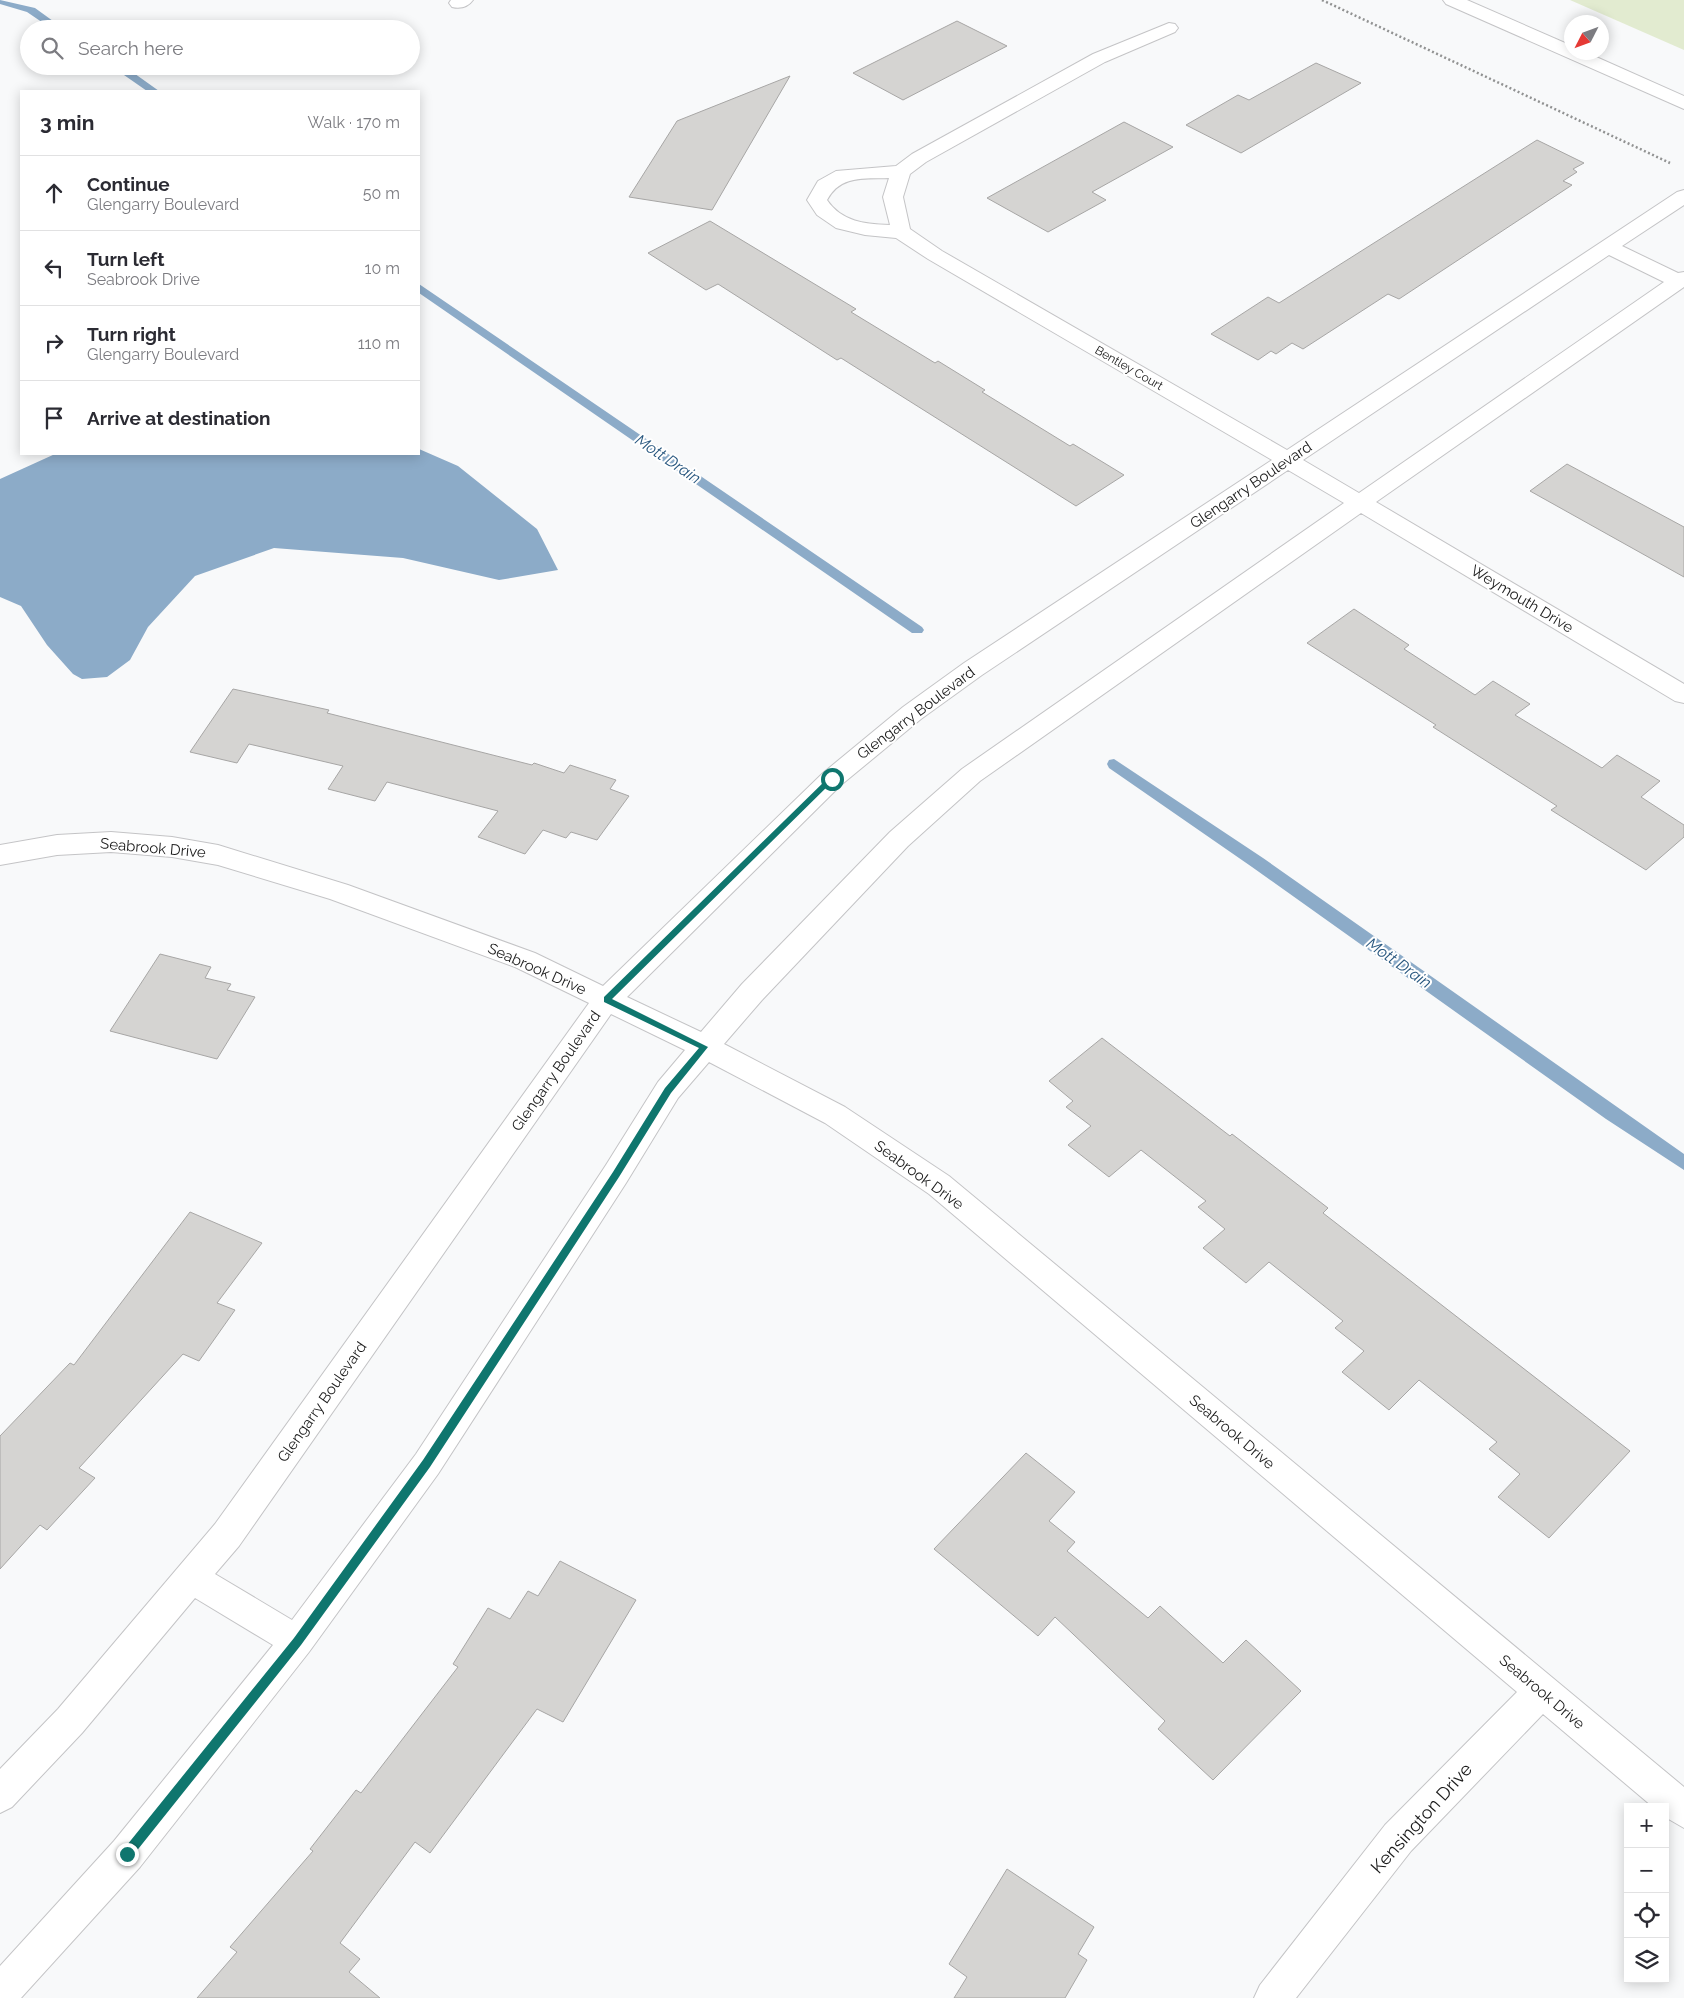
<!DOCTYPE html>
<html lang="en">
<head>
<meta charset="utf-8">
<style>
	body { margin:0; font-family:Raleway,sans-serif; background:#f2f2f3; color:#2b2b33 }
	.controls { position:absolute; right:15px; bottom:15px; display:grid; overflow:hidden; border-radius:0px; box-shadow:0 2px 12px #0003 }
	.controls button { width:45px; height:45px; display:grid; place-items:center; padding:0; border:0; border-bottom:1px solid #e1e1e2; background:#fff; color:#2b2b33; font:25px sans-serif }
	.compass { position:absolute; left:1564px; top:15px; width:45px; height:45px; border-radius:50%; background:#fff; box-shadow:0 2px 12px #0003; rotate:228deg }
	.stop { position:absolute; width:15px; height:15px; margin:-11px; border:4px solid #0f766e; border-radius:50%; background:#fff }
	.stop.end { background:#0f766e; border-color:#fff; box-shadow:0 1px 5px #0008 }
	.list { margin:0; padding:0; list-style:none }
	h2 { display:flex; justify-content:space-between; align-items:center; height:65px; margin:0; padding:0 20px; font-size:21px }
	h2 small { font-size:16px; font-weight:400; color:#7c7c81 }
	.list li { display:grid; grid-template-columns:32px 1fr auto; gap:15px; align-items:center; box-sizing:border-box; height:75px; padding:0 20px; border-top:1px solid #e1e1e2 }
	.list b { display:block; font-size:19px; white-space:nowrap }
	.list p { margin:0; font-size:16px; white-space:nowrap; color:#7c7c81 }
	.list em { font-size:16px; font-style:normal; color:#7c7c81 }
	.icon { flex:none; width:28px; height:28px; fill:none; stroke:currentColor; stroke-width:2; stroke-linecap:round; stroke-linejoin:round }
	.map { position:relative; flex:none; width:1684px; height:1998px; overflow:hidden }
	.search { position:absolute; background:#fff; box-shadow:0 2px 12px #0003; left:20px; top:20px; width:400px; height:55px; display:flex; align-items:center; gap:12px; box-sizing:border-box; padding:0 18px; border-radius:28px; color:#7c7c81; font-size:19px }
	.panel { position:absolute; background:#fff; box-shadow:0 2px 12px #0003; left:20px; top:90px; width:400px; height:365px; border-radius:0px }
	.map>svg:first-child { display:block }
	.green { fill:#e2ebd0 }
	.water { fill:#8cabc8 }
	.lines { fill:none; stroke-linecap:round; stroke-linejoin:round }
	.stream { fill:#8cabc8; fill-rule:evenodd }
	.building { fill:#d5d4d2; stroke:#a7a6a5 }
	.minor-casing { stroke:#c4c4c6; stroke-width:2 }
	.path { stroke:#919292; stroke-width:2.5; stroke-dasharray:2 2.5; stroke-linecap:butt }
	.minor { fill:#fff; fill-rule:evenodd }
	.route { fill:#0f766e }
	.labels { text-anchor:middle; dominant-baseline:central; stroke-width:4; stroke-linejoin:round; paint-order:stroke }
	.far-street-label { font-size:12px; fill:#1a1a1a; stroke:#fff }
	.street-label { font-size:15px; fill:#1a1a1a; stroke:#fff }
	.water-label { font-size:16px; font-style:italic; fill:#28577f; stroke:#fff }
	.near-street-label { font-size:18px; fill:#1a1a1a; stroke:#fff }
</style>
</head>
<body>
<div class="map">
<svg width="1684" height="1998" viewBox="0 0 1684 1998">
	<rect width="100%" height="100%" fill="#f8f9fa"/>
	<path class="green" d="M1570,0H1684V50Z"/>
	<path class="water" d="M419,449L458,466L537,529L558,570L499,580L403,558L274,548L195,576L148,627L130,660L107,677L82,679L73,674L47,645L21,606L0,597V479L55,454H419Z"/>
	<g class="lines">
		<path class="stream" d="M0,0L35,8L64,29H52L27,12L0,4Z
			M111,66H124L159,91H147Z
			M419,284L922,627L924,630L922,633H912L419,293Z
			M1114,759L1263,858L1684,1154V1170L1606,1119L1252,867L1109,768L1107,764L1109,760Z"/>
	</g>
	<path class="building" d="M957,21L1007,46L903,100L853,73Z
		M1316,63L1361,83L1241,153L1186,125L1238,95L1249,100Z
		M790,76L712,210L629,197L677,121Z
		M1124,122L1173,147L1092,192L1106,200L1048,232L987,198Z
		M1537,140L1584,163L1573,169L1577,172L1563,181L1572,185L1399,299L1388,294L1303,349L1292,343L1276,354L1271,351L1258,360L1211,334L1268,297L1279,303Z
		M710,221L856,309L851,312L935,363L938,361L985,390L982,392L1070,446L1073,444L1124,475L1076,506L841,358L837,360L718,284L706,290L648,253Z
		M1567,464L1684,527V577L1530,491Z
		M1354,609L1409,645L1404,649L1475,695L1493,681L1530,704L1515,715L1602,768L1617,755L1660,781L1641,797L1684,825V837L1646,870L1551,810L1557,806L1433,727L1436,725L1307,643Z
		M233,689L329,710L327,713L532,765L534,763L564,773L570,765L616,780L610,789L629,796L597,840L571,832L566,838L543,830L525,854L478,837L498,811L387,782L375,801L328,789L343,766L249,744L237,763L190,752Z
		M160,954L211,967L205,978L231,984L227,990L255,997L217,1059L110,1031Z
		M1102,1038L1230,1136L1232,1134L1328,1208L1323,1213L1630,1451L1549,1538L1498,1497L1520,1474L1489,1449L1497,1442L1419,1380L1389,1410L1342,1372L1364,1351L1335,1328L1343,1321L1269,1262L1246,1283L1203,1248L1225,1229L1198,1207L1206,1201L1141,1150L1109,1177L1068,1145L1091,1126L1066,1107L1073,1101L1049,1081Z
		M190,1212L262,1243L217,1303L235,1310L199,1361L183,1354L79,1468L95,1478L47,1530L40,1525L0,1569V1436L70,1363L74,1365Z
		M1026,1453L1075,1492L1049,1521L1075,1542L1067,1551L1148,1618L1160,1606L1223,1663L1246,1640L1301,1691L1213,1780L1158,1729L1165,1721L1055,1617L1038,1636L934,1549Z
		M560,1561L636,1600L563,1722L537,1709L430,1853L415,1842L340,1943L360,1959L349,1972L380,1998H197L237,1952L230,1947L313,1851L310,1849L356,1790L361,1793L458,1667L453,1664L488,1608L510,1619L528,1591L538,1596Z
		M1007,1869L1094,1927L1078,1954L1087,1960L1065,1998H954L967,1977L949,1964Z"/>
	<g class="lines">
		<defs>
			<path id="minor" d="M451,0H473C468,7 460,9 452,7L449,3Z
				M1443,0H1467L1572,46V52H1585L1684,96V109L1446,4Z
				M1169,23L1175,24L1178,28L1175,32L1105,62L926,162L910,174L903,197L910,229L942,251L1287,450L1677,192L1684,190V205L1622,246L1678,273L1684,272V287L1376,502L1684,684V703L1675,701L1361,513L980,781L908,846L762,1000L724,1044L845,1107L949,1176L1684,1787V1828L1665,1817V1807H1653L1543,1714L1411,1851L1296,1998H1254L1260,1985L1385,1825L1517,1692L929,1194L825,1123L709,1062L678,1098L626,1183L438,1474L309,1652L140,1867L21,1998H0V1966L114,1841L273,1645L195,1598L82,1733L12,1807L0,1813V1769L58,1709L215,1524L589,1003L515,967L330,899L218,865L172,857L111,852L57,855L0,865V845L57,835L111,832L172,837L218,845L348,885L535,953L603,986L823,773L903,707L964,663L1272,460L928,259L896,238L865,235L836,228L817,215L807,200L818,181L836,171L896,166L912,154L1093,54ZM889,178L883,197L890,225C865,224 842,222 827,200C840,175 864,179 889,178ZM1609,255L1664,282L1359,493L1303,460ZM1288,470L1344,503L962,769L890,832L742,984L701,1032L627,997L841,785L921,719L982,675ZM611,1014L685,1050L658,1082L606,1165L416,1454L292,1620L215,1574L239,1546Z"/>
		</defs>
		<use href="#minor" class="minor-casing"/>
		<path class="path" d="M1322,0L1670,163"/>
		<use href="#minor" class="minor"/>
	</g>
	<path class="route" d="M829,777L835,779L612,999L708,1047L671,1093L619,1177L430,1467L301,1645L131,1858H123V1850L294,1638L423,1460L613,1172L665,1088L699,1048L604,1002V997Z"/>
	<g class="labels">
		<g class="far-street-label">
			<text transform="translate(1129 368) rotate(30)">Bentley Court</text>
		</g>
		<g class="street-label">
			<text transform="translate(1251 485) rotate(-34)">Glengarry Boulevard</text>
			<text transform="translate(1522 599) rotate(31)">Weymouth Drive</text>
			<text transform="translate(916 713) rotate(-37)">Glengarry Boulevard</text>
			<text transform="translate(153 848) rotate(5)">Seabrook Drive</text>
			<text transform="translate(537 969) rotate(24)">Seabrook Drive</text>
			<text transform="translate(556 1071) rotate(-55)">Glengarry Boulevard</text>
			<text transform="translate(919 1175) rotate(36)">Seabrook Drive</text>
			<text transform="translate(322 1402) rotate(-55)">Glengarry Boulevard</text>
			<text transform="translate(1232 1432) rotate(40)">Seabrook Drive</text>
			<text transform="translate(1542 1692) rotate(40)">Seabrook Drive</text>
		</g>
		<g class="water-label">
			<text transform="translate(668 459) rotate(34)">Mott Drain</text>
			<text transform="translate(1399 963) rotate(35)">Mott Drain</text>
		</g>
		<g class="near-street-label">
			<text transform="translate(1421 1818) rotate(-48)">Kensington Drive</text>
		</g>
	</g>
</svg>
<div class="controls">
<button>+</button>
<button>−</button>
<button><svg class="icon" aria-label="locate" viewBox="0 0 24 24"><circle cx="12" cy="12" r="6"/><path d="M12 2v4M12 18v4M2 12h4M18 12h4"/></svg></button>
<button><svg class="icon" aria-label="layers" viewBox="0 0 24 24"><path d="M12 4l9 5-9 5-9-5zM3 14l9 5 9-5"/></svg></button>
</div>
<svg class="compass" viewBox="-18 -18 36 36"><path d="M0-13l5 13h-10z" fill="#e53935"/><path d="M0 13l5-13h-10z" fill="#7c7c81"/></svg>
<div class="stop" style="left:832px;top:779px"></div>
<div class="stop end" style="left:127px;top:1854px"></div>
<div class="search"><svg class="icon" aria-label="search" viewBox="0 0 24 24"><circle cx="10" cy="10" r="6"/><path d="M15 15l6 6"/></svg>Search here</div>
<section class="panel">
<h2>3 min<small>Walk · 170 m</small></h2>
<ul class="list">
<li><svg class="icon" aria-label="ahead" viewBox="0 0 24 24"><path d="M12 20V5M6 11l6-6 6 6"/></svg><div><b>Continue</b><p>Glengarry Boulevard</p></div><em>50 m</em></li>
<li><svg class="icon" aria-label="left" viewBox="0 0 24 24"><path d="M17 20v-9H6M10 6l-5 5 5 5"/></svg><div><b>Turn left</b><p>Seabrook Drive</p></div><em>10 m</em></li>
<li><svg class="icon" aria-label="right" viewBox="0 0 24 24"><path d="M7 20v-9h11M14 6l5 5-5 5"/></svg><div><b>Turn right</b><p>Glengarry Boulevard</p></div><em>110 m</em></li>
<li><svg class="icon" aria-label="arrive" viewBox="0 0 24 24"><path d="M6 21V4h12l-3 4 3 4H6"/></svg><div><b>Arrive at destination</b></div></li>
</ul>
</section>
</div>
</body>
</html>
